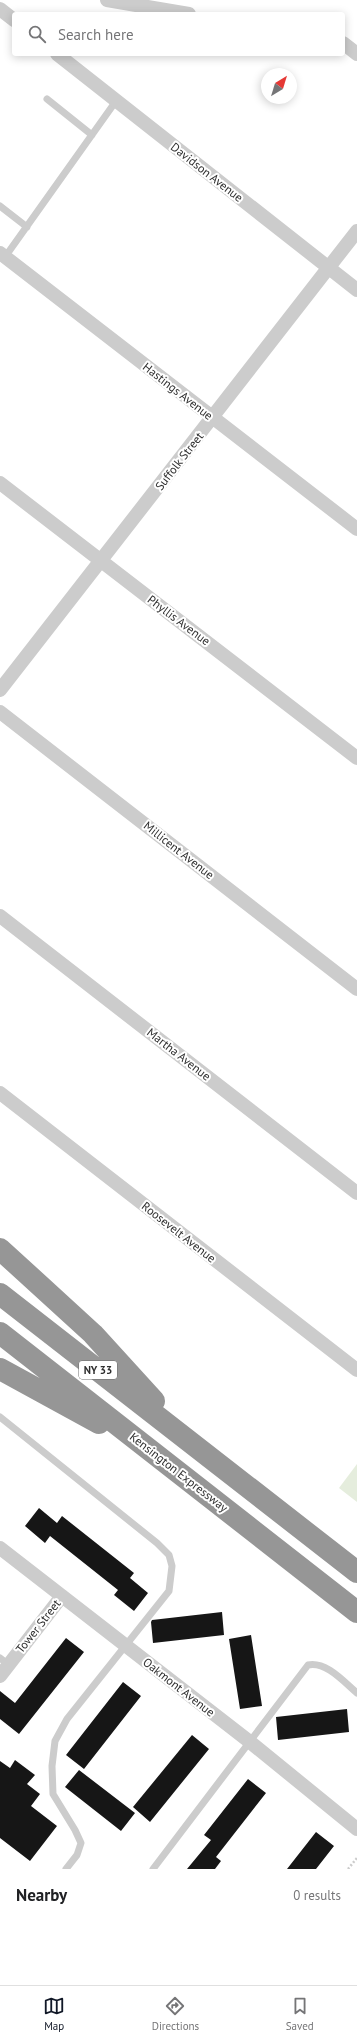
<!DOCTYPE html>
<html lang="en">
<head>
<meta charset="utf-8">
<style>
	body { margin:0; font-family:"PT Sans",sans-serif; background:#f6f6f6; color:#202124 }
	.compass { position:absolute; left:261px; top:68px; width:36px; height:36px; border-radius:50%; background:#fff; box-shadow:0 2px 10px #0003; rotate:38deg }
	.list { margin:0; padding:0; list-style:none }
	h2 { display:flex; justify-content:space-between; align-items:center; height:52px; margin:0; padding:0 16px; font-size:17px }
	h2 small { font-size:13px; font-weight:400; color:#757577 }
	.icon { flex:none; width:22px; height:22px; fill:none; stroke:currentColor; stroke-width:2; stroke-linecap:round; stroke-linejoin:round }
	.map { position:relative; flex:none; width:357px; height:1869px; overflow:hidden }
	.search { position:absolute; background:#fff; box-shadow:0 2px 10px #0003; left:12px; right:12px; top:12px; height:44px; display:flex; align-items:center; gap:10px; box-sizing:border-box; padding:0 14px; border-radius:4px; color:#757577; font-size:15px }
	.sheet { height:116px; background:#fff }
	nav { display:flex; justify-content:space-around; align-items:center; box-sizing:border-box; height:56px; border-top:1px solid #e0e0e0; background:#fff; font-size:11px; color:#757577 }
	nav a { display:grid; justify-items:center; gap:2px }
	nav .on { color:#111827 }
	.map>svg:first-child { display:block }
	.green { fill:#e5eddd }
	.building { fill:#161616 }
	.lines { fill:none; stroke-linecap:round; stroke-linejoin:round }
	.path { stroke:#ccc; stroke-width:2.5; stroke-dasharray:2 2; stroke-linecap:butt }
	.service { stroke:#ccc; stroke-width:7 }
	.minor { stroke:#ccc; stroke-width:14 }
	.motorway { stroke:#969696; stroke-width:22 }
	.labels { text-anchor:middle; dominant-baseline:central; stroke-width:4; stroke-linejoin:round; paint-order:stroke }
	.shield { fill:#fff; stroke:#6d6d6d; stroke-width:1 }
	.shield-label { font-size:11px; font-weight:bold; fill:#2f2f2f }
	.street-label { font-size:12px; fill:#2f2f2f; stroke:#fff }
</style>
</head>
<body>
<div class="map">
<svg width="357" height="1869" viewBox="0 0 357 1869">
	<rect width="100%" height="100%" fill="#fff"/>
	<path class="green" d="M357,1464V1502L339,1488Z"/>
	<path class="building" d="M39,1508L57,1523L62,1516L134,1573L130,1578L148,1593L134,1611L114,1595L118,1590L50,1536L45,1543L25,1526Z
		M222,1612L224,1635L153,1643L151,1622L152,1620Z
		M251,1635L262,1706L240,1709L229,1639Z
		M66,1638L84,1652L19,1734L0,1719V1691L15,1703Z
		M123,1682L141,1696L84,1769L66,1755Z
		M347,1709L349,1732L278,1740L276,1717Z
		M192,1735L209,1749L150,1822L133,1807Z
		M15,1760L35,1775L27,1784L40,1794L31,1806L57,1826L30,1861L0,1838V1761L10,1768Z
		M79,1770L135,1813L121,1831L65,1787Z
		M248,1779L266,1793L216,1857L221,1861L215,1869H187L211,1840L204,1835Z
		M316,1832L334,1846L316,1869H287Z"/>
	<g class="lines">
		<path class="path" d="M348,1869L357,1858"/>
		<path class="service" d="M47,99L92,135
			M0,206L27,227
			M5,257L116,101
			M0,1417L157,1543L169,1555L172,1566L169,1591L67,1719L55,1741L52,1766L53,1794L75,1830L81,1843L77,1855L66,1869
			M0,1658L9,1665
			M153,1869L308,1665C326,1661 344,1682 357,1693"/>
		<path class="minor" d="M107,0L189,14
			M0,9L14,20
			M343,43L357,54
			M57,54L357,290
			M0,253L357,529
			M0,483L357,758
			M0,690L357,231
			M0,712L357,989
			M0,916L357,1193
			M0,1093L357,1370
			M0,1548L250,1742L357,1829
			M0,1676L62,1596"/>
		<path class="motorway" d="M0,1249L93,1334L154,1401
			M0,1294L357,1572
			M0,1333L357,1612
			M0,1369L99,1423"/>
	</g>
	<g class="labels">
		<rect class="shield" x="79" y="1361" width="38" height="18" rx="3"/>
		<g class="shield-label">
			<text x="98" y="1370">NY 33</text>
		</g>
		<g class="street-label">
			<text transform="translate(207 172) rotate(38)">Davidson Avenue</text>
			<text transform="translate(178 391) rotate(38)">Hastings Avenue</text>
			<text transform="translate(179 461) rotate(-52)">Suffolk Street</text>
			<text transform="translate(179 620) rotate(37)">Phyllis Avenue</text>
			<text transform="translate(179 850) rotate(38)">Millicent Avenue</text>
			<text transform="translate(179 1054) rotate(38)">Martha Avenue</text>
			<text transform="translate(179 1232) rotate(38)">Roosevelt Avenue</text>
			<text transform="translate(179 1472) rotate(38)">Kensington Expressway</text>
			<text transform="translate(38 1626) rotate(-52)">Tower Street</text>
			<text transform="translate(179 1687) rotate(38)">Oakmont Avenue</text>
		</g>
	</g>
</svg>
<svg class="compass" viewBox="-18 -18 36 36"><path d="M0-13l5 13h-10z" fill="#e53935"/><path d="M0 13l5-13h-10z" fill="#757577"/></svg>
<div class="search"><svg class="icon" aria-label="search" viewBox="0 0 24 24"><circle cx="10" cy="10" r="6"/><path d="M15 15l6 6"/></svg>Search here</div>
</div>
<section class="sheet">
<h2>Nearby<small>0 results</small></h2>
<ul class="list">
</ul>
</section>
<nav>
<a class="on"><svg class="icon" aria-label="map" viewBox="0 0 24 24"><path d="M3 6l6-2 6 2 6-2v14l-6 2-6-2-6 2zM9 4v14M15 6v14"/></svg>Map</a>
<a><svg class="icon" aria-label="directions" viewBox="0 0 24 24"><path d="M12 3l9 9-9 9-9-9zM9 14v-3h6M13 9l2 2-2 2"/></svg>Directions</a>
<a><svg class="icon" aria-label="saved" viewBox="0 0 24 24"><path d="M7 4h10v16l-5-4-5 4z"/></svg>Saved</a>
</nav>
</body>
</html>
